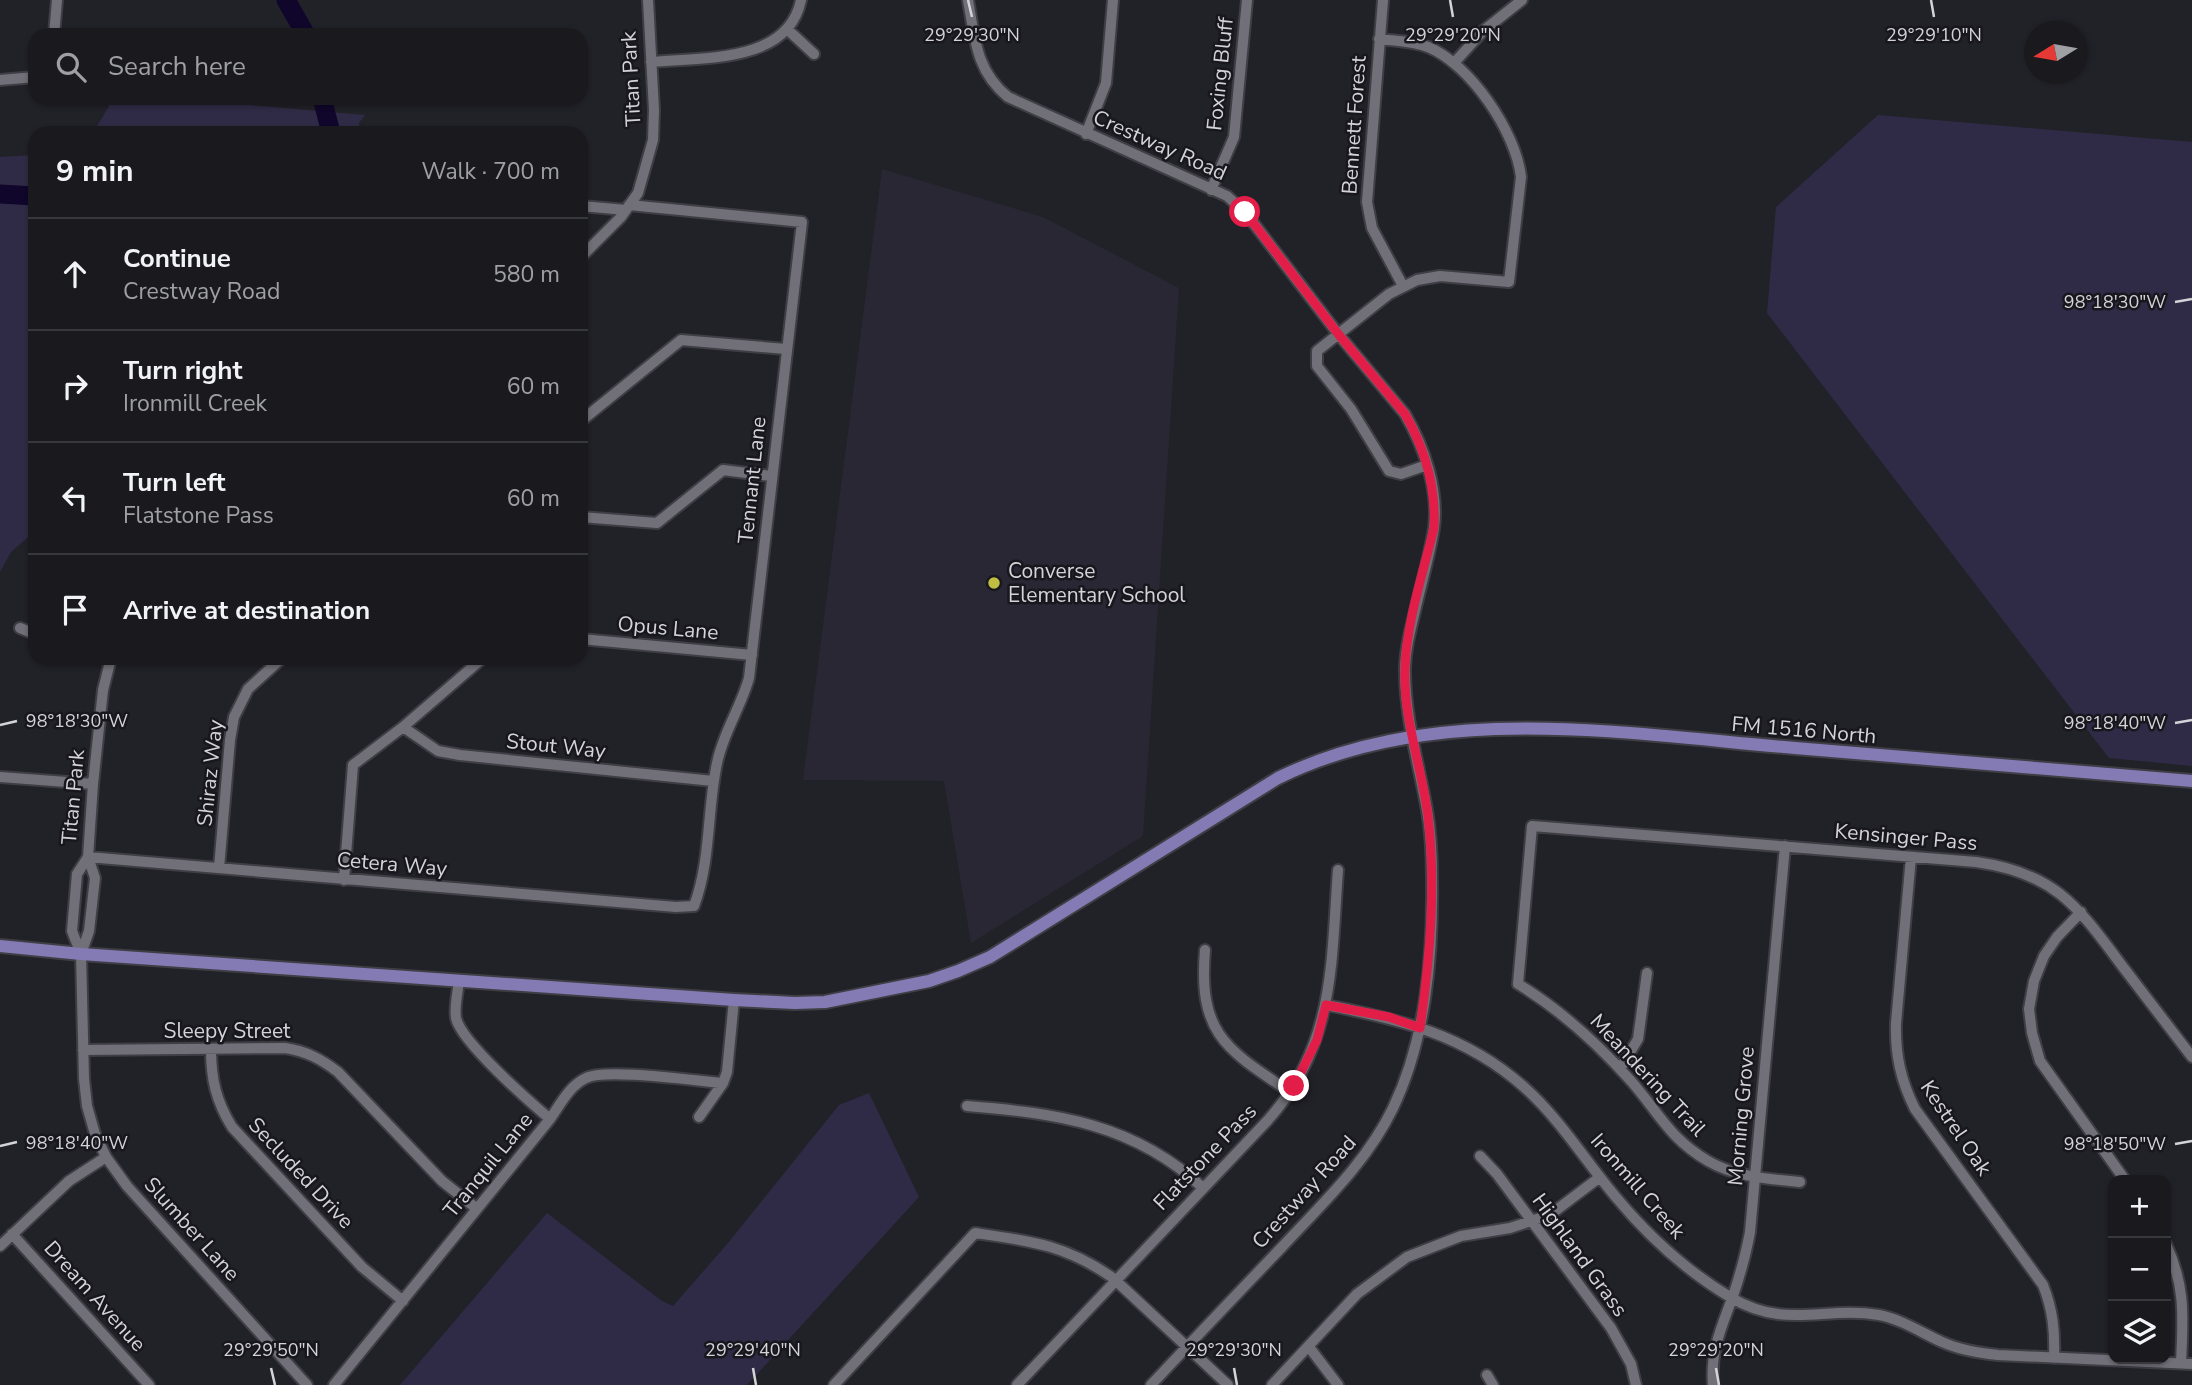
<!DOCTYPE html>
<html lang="en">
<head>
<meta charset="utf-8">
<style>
	body { margin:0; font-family:"Nunito Sans",sans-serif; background:#222227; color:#f1f3f6 }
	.controls { position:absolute; right:21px; bottom:21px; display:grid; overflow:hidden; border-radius:14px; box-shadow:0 2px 5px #0004 }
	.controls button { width:63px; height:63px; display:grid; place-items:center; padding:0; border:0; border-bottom:2px solid #37383c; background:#19191e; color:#f1f3f6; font:35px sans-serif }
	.compass { position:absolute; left:2024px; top:21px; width:63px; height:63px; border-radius:50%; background:#19191e; box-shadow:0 2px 5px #0004; rotate:259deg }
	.stop { position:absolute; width:21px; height:21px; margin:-16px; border:5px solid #e11d48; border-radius:50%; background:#fff }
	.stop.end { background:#e11d48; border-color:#fff; box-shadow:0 2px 7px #0008 }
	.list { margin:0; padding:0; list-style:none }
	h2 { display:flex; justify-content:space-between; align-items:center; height:91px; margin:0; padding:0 28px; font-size:30px }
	h2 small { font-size:23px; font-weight:400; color:#9fa0a4 }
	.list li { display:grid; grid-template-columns:46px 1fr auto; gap:21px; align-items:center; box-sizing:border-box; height:112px; padding:0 28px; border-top:2px solid #37383c }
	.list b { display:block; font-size:26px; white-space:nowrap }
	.list p { margin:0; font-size:23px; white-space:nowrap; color:#9fa0a4 }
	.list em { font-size:23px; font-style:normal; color:#9fa0a4 }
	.icon { flex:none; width:38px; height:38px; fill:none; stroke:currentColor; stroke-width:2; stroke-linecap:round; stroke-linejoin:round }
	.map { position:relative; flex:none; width:2192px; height:1385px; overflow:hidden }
	.search { position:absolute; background:#19191e; box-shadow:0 2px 5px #0004; left:28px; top:28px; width:560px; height:77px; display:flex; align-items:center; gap:18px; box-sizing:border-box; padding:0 24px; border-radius:21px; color:#9fa0a4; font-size:26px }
	.panel { position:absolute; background:#19191e; box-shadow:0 2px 5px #0004; left:28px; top:126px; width:560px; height:539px; border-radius:21px }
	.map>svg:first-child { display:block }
	.built { fill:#292734 }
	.green { fill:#2f2b46 }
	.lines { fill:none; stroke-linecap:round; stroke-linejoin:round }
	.river { stroke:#10062b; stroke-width:19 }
	.minor-casing { stroke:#3f3e45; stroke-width:14 }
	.major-casing { stroke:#3f3e45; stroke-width:16 }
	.minor { stroke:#717079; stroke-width:10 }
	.major { stroke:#847bb5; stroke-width:12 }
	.route { stroke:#e11d48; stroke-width:9 }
	.ticks { fill:none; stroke:#d3d3d8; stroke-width:2.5 }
	.poi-dot { fill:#bfbe42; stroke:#18171e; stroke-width:2.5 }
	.labels { text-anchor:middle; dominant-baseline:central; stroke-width:5; stroke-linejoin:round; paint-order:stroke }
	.street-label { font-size:21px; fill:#d3d3d8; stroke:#18171e }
	.poi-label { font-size:21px; fill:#d3d3d8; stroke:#18171e; text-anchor:start }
	.ticks-label { font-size:18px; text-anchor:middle; fill:#d3d3d8; stroke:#18171e; stroke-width:5; stroke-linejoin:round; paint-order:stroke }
</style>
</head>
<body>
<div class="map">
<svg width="2192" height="1385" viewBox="0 0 2192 1385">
	<rect width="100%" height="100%" fill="#212128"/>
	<path class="built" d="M882,169L1043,217L1179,288L1143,836L971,943L944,781L803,780Z"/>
	<path class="green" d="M110,98H168L365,115L359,123L360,133H93L109,106Z
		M1878,115L2192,142V766L2109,758L1767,313L1776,207Z
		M35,155V531L11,552L0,572V157Z
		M869,1093L919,1197L747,1385H400L547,1213L662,1301L673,1306L728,1243L839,1105Z"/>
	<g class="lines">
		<path class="river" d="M286,0L306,35
			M322,98L331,133
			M0,194L35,196"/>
		<defs>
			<path id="minor" d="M968,0C975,39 976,71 1008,97L1227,196L1245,212L1339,335L1405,414C1424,447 1439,489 1434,528C1430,554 1422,581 1416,607C1411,628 1405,649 1405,671C1405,718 1419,765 1427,810C1431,833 1432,858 1432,880C1433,957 1426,1039 1393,1108C1367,1162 1322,1204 1282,1247C1238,1293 1194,1339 1151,1385
				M1383,0L1367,202L1372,228L1403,286
				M787,29L814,54
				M54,35L57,0
				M1379,39C1395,41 1413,41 1428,47C1470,64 1516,132 1521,177L1509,282L1440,276L1417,280L1389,294L1317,351V366L1351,409L1389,471L1401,474L1427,465
				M651,62C702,57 788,64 801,0
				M1454,63L1483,31L1522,0
				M0,80L35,77
				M1086,134L1106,83L1113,0
				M1211,190L1234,137L1247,0
				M581,206L626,210
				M581,257L621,217L638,193L653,140L654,110L648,0
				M581,421L681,340L786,349
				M581,517L657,523L723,470L771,476
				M20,628L35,634
				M581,639L752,655
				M111,658L103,690L93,784L88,857L676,907L694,906C711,861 707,810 717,763C723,733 741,707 749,678L802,222L629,205
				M403,727L438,751L460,755L713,781
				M0,777L93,784
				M1911,857L1896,1023C1895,1055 1901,1081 1915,1109L2043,1285C2053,1310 2055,1332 2054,1358
				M219,868L230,740L234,717L248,689L282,658
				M344,880L353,765L403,727L483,658
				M2081,912L2057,937L2044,956L2034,981L2029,1009L2032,1033L2040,1061L2125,1180
				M1205,950C1198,1034 1226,1049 1290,1092
				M81,954L72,931L77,874L88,857L95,878L89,931L81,954L84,1079L87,1106L95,1134L106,1157L127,1186L307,1385
				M459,980C458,992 454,1007 456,1018C461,1042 530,1102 550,1119
				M1326,1005C1399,1019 1466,1035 1524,1087C1560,1119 1584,1159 1615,1196C1648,1236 1685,1270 1730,1297C1785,1330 1823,1306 1879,1315C1901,1319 1922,1333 1942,1342C1960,1350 1979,1353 1998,1355L2192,1364
				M211,1049C211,1079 216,1101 232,1127L362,1267L403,1301
				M83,1050L285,1048C306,1051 321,1059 338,1072L442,1181L476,1208
				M1620,1069L1638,1039L1647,973
				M967,1106C1056,1113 1135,1124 1203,1188
				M699,1117L723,1083L727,1072L734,1000
				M1480,1156L1497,1174L1611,1328L1631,1364L1636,1385
				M1800,1182C1769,1179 1735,1177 1708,1161C1669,1138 1659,1113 1631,1081C1597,1043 1561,1010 1518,984L1532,826L1976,862C2056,873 2078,907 2123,967C2146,997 2169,1027 2192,1057
				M12,1234L149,1385
				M2166,1244C2186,1287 2183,1318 2181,1363
				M0,1246L69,1181L106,1157
				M1309,1347L1338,1385
				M1487,1375L1493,1385
				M334,1385L550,1119C560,1105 569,1086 586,1078C606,1068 696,1081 723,1083
				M834,1385L975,1233C1031,1241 1066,1245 1113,1278L1228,1385
				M1017,1385L1268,1120C1335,1045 1331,964 1338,870
				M1272,1385L1357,1294L1407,1257L1461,1236L1510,1228L1543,1217L1555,1211L1600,1177
				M1713,1385C1710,1351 1722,1326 1733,1296C1740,1275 1746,1254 1750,1232L1785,846"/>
			<path id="major" d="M0,946L81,954L734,1000L795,1003L825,1002L929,981L958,971L990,957L1278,778C1437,700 1626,734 1795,748C1928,759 2060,770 2192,781"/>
		</defs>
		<use href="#minor" class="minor-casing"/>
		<use href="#major" class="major-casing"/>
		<use href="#minor" class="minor"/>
		<use href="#major" class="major"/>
	</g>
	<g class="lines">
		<path class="route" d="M1245,212L1339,335L1405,414C1425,449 1436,488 1434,528C1423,573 1406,624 1405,669C1403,719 1422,767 1428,816C1436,887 1430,958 1420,1028L1389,1017L1326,1005L1317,1040L1294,1086"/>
	</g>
	<path class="ticks" d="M968,0L972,17M1450,0L1453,17M1931,0L1934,17M2175,302L2192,299M2175,723L2192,720M0,725L17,721M2175,1144L2192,1141M0,1146L17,1142M271,1368L275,1385M753,1368L756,1385M1234,1368L1237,1385M1716,1368L1719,1385"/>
	<circle class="poi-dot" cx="994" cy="583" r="7"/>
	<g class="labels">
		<g class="street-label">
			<text transform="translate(1220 74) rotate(-84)">Foxing Bluff</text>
			<text transform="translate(631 79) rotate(-93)">Titan Park</text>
			<text transform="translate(1354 125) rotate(-86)">Bennett Forest</text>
			<text transform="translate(1160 145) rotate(24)">Crestway Road</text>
			<text transform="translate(752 480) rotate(-84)">Tennant Lane</text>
			<text transform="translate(668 628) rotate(5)">Opus Lane</text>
			<text transform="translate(1804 730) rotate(5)">FM 1516 North</text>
			<text transform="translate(556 746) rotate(6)">Stout Way</text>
			<text transform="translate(210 773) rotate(-84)">Shiraz Way</text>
			<text transform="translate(73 797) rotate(-85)">Titan Park</text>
			<text transform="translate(1906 837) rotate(5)">Kensinger Pass</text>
			<text transform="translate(392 864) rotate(5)">Cetera Way</text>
			<text x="227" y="1031">Sleepy Street</text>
			<text transform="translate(1648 1075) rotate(47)">Meandering Trail</text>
			<text transform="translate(1741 1116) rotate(-85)">Morning Grove</text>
			<text transform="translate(1956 1128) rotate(56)">Kestrel Oak</text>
			<text transform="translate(1205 1157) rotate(-46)">Flatstone Pass</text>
			<text transform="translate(488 1165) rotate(-51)">Tranquil Lane</text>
			<text transform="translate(301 1173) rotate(47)">Secluded Drive</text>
			<text transform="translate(1638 1186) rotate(49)">Ironmill Creek</text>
			<text transform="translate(1304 1192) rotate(-48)">Crestway Road</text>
			<text transform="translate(192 1229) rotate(48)">Slumber Lane</text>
			<text transform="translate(1580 1255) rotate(54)">Highland Grass</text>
			<text transform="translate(95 1296) rotate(48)">Dream Avenue</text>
		</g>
		<g class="poi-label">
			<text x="1008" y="571">Converse<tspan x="1008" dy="24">Elementary School</tspan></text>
		</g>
	</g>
	<g class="ticks-label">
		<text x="972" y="41">29°29'30"N</text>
		<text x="1453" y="41">29°29'20"N</text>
		<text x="1934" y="41">29°29'10"N</text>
		<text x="2115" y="308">98°18'30"W</text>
		<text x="77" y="727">98°18'30"W</text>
		<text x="2115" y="729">98°18'40"W</text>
		<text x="77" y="1149">98°18'40"W</text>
		<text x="2115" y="1150">98°18'50"W</text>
		<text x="271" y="1356">29°29'50"N</text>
		<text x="753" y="1356">29°29'40"N</text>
		<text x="1234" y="1356">29°29'30"N</text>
		<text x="1716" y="1356">29°29'20"N</text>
	</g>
</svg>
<div class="controls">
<button>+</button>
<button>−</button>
<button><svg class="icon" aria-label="layers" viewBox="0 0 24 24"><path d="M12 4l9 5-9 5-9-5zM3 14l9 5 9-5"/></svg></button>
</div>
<svg class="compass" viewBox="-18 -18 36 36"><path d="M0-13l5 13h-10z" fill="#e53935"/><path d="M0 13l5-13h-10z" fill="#9fa0a4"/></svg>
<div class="stop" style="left:1245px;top:212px"></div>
<div class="stop end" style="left:1294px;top:1086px"></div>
<div class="search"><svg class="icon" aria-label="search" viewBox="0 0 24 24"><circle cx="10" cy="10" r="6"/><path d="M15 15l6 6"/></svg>Search here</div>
<section class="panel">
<h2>9 min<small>Walk · 700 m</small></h2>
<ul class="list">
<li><svg class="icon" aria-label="ahead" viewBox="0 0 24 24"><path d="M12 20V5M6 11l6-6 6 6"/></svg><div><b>Continue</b><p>Crestway Road</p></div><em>580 m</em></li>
<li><svg class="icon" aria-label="right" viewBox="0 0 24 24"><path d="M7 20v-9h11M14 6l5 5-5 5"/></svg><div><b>Turn right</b><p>Ironmill Creek</p></div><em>60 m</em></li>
<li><svg class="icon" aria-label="left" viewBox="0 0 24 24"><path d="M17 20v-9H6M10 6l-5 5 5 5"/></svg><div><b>Turn left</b><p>Flatstone Pass</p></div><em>60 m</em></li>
<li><svg class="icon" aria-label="arrive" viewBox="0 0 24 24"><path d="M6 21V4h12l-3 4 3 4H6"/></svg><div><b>Arrive at destination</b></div></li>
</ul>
</section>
</div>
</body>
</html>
